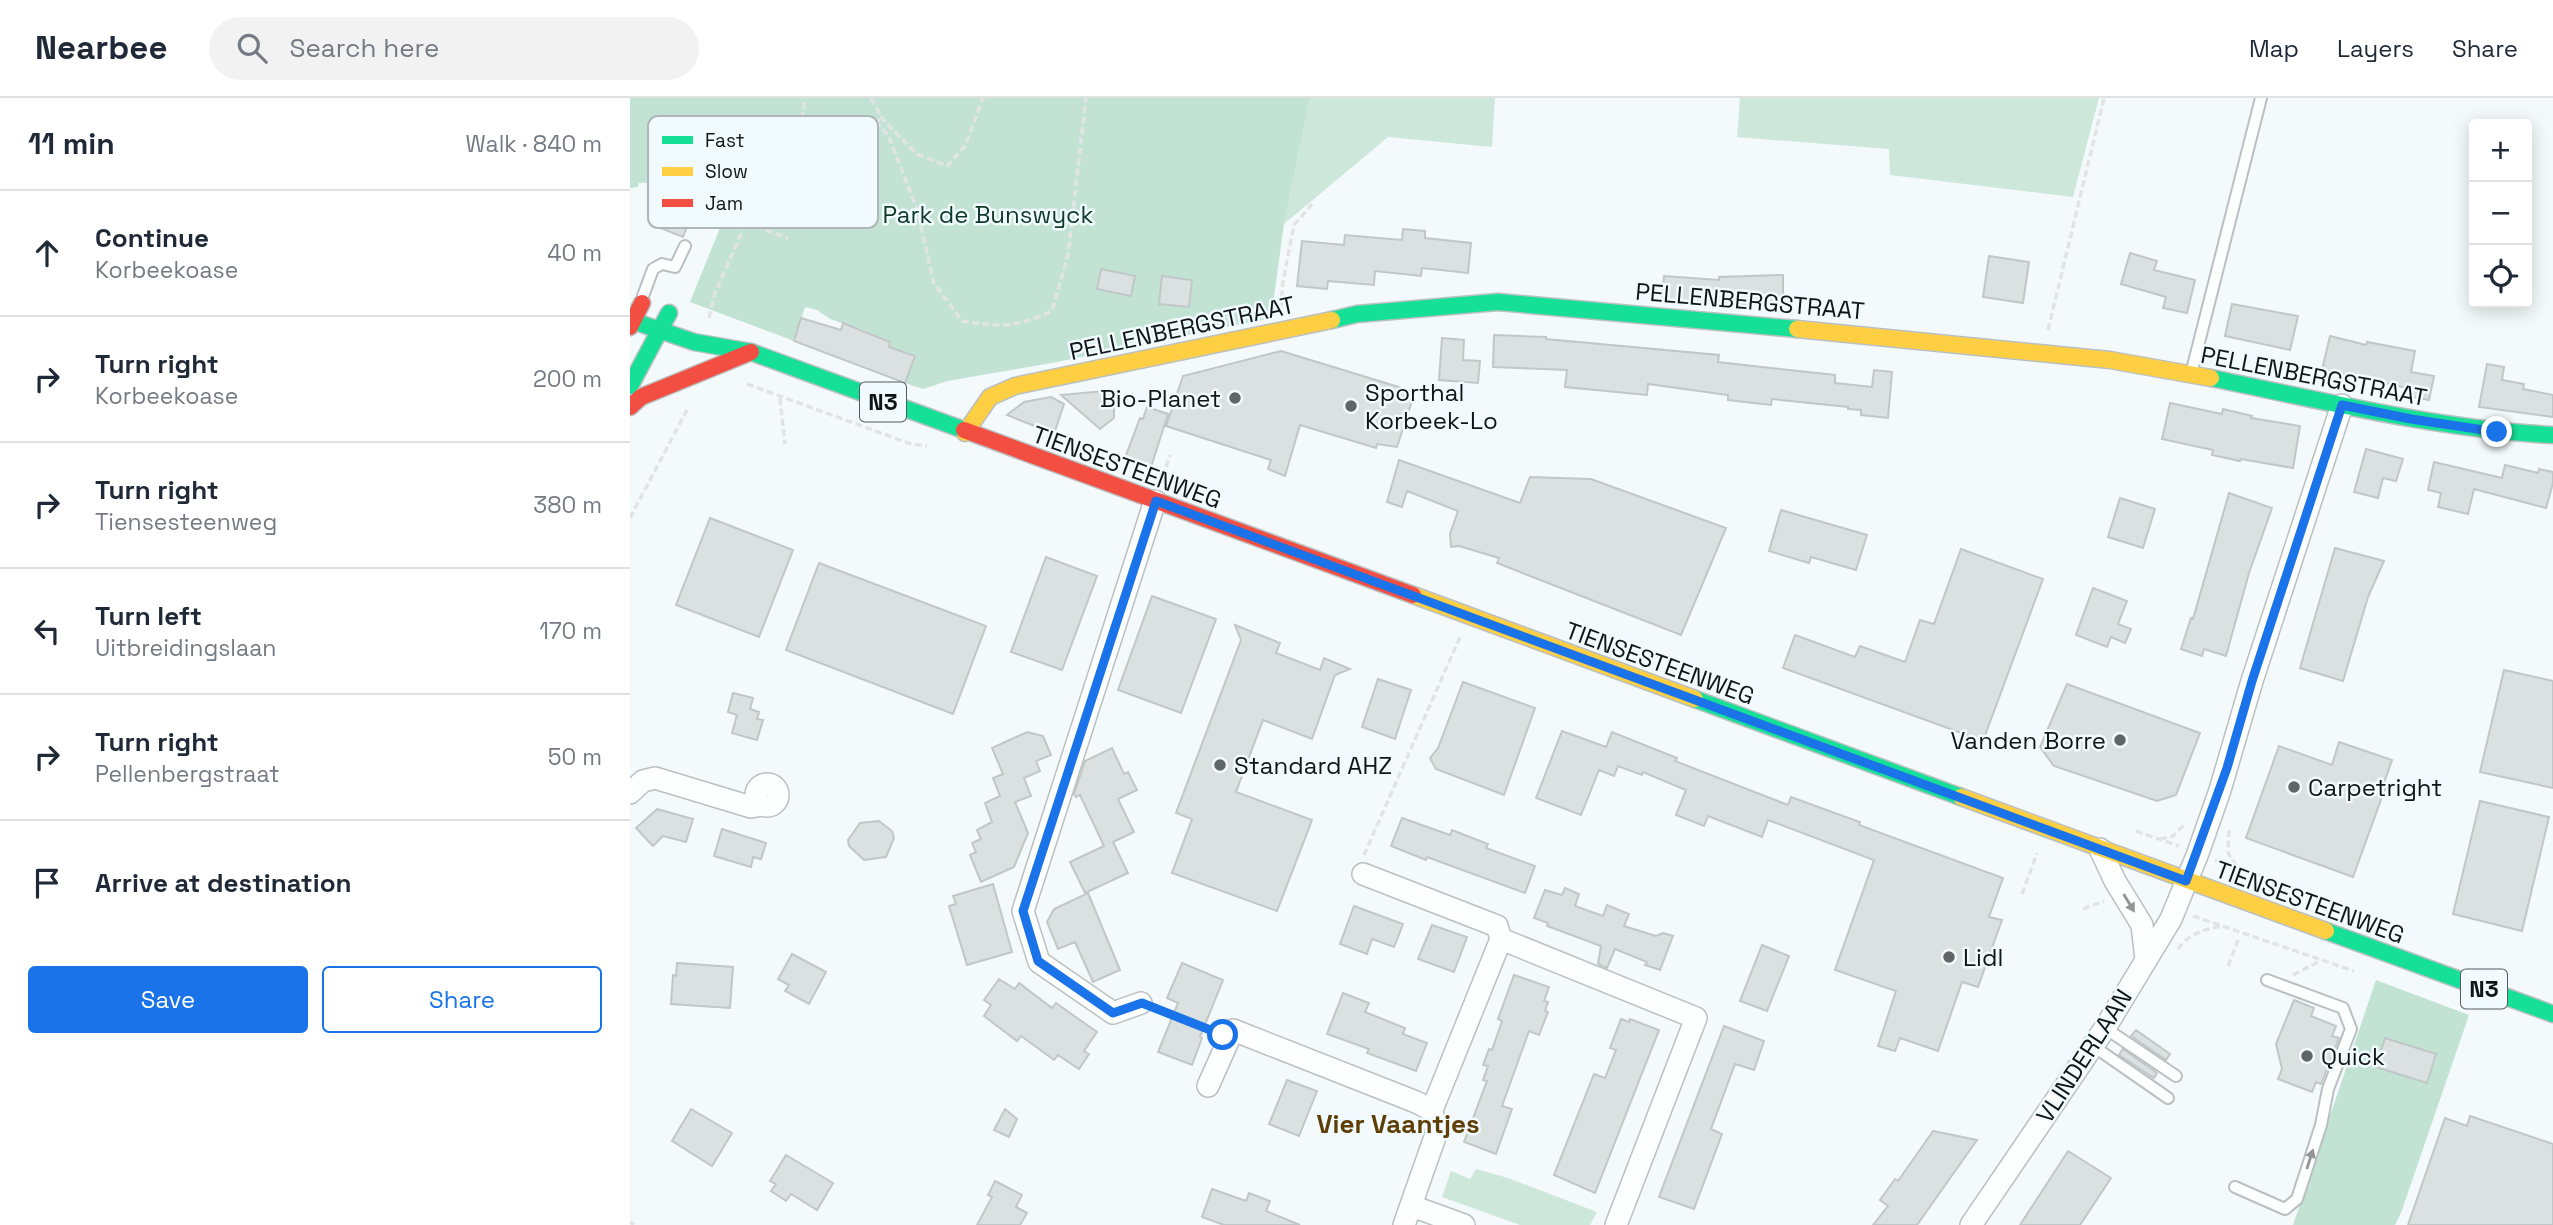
<!DOCTYPE html>
<html lang="en">
<head>
<meta charset="utf-8">
<style>
	body { margin:0; font-family:"Space Grotesk",sans-serif; background:#f2f2f3; color:#1f2937 }
	.controls { position:absolute; right:21px; top:21px; display:grid; overflow:hidden; border-radius:7px; box-shadow:0 4px 18px #0003 }
	.controls button { width:63px; height:63px; display:grid; place-items:center; padding:0; border:0; border-bottom:2px solid #e0e1e3; background:#fff; color:#1f2937; font:35px sans-serif }
	.stop { position:absolute; width:21px; height:21px; margin:-16px; border:5px solid #1a73e8; border-radius:50%; background:#fff }
	.stop.end { background:#1a73e8; border-color:#fff; box-shadow:0 2px 7px #0008 }
	.list { margin:0; padding:0; list-style:none }
	h2 { display:flex; justify-content:space-between; align-items:center; height:91px; margin:0; padding:0 28px; font-size:30px }
	h2 small { font-size:23px; font-weight:400; color:#747a83 }
	.list li { display:grid; grid-template-columns:46px 1fr auto; gap:21px; align-items:center; box-sizing:border-box; height:126px; padding:0 28px; border-top:2px solid #e0e1e3 }
	.list b { display:block; font-size:26px; white-space:nowrap }
	.list p { margin:0; font-size:23px; white-space:nowrap; color:#747a83 }
	.list em { font-size:23px; font-style:normal; color:#747a83 }
	.actions { display:flex; gap:14px; padding:21px 28px }
	.actions a { flex:1; padding:16px 0; border:2px solid #1a73e8; border-radius:7px; text-align:center; font-size:24px; color:#1a73e8 }
	.actions .main { background:#1a73e8; color:#fff }
	.icon { flex:none; width:38px; height:38px; fill:none; stroke:currentColor; stroke-width:2; stroke-linecap:round; stroke-linejoin:round }
	.map { position:relative; flex:none; width:1923px; height:1127px; overflow:hidden }
	header { display:flex; align-items:center; gap:42px; box-sizing:border-box; height:98px; padding:0 35px; background:#fff; border-bottom:2px solid #e0e1e3 }
	header strong { font-size:33px }
	nav { display:flex; gap:38px; margin-inline-start:auto; font-size:24px }
	.search { width:490px; height:63px; background:#f2f2f3; display:flex; align-items:center; gap:18px; box-sizing:border-box; padding:0 24px; border-radius:38px; color:#747a83; font-size:26px }
	main { display:flex }
	aside { flex:1; background:#fff }
	.map>svg:first-child { display:block }
	.green { fill:#cee7db }
	.forest { fill:#c2e3d4 }
	.building { fill:#dbe0e0; stroke:#c1c7c7; stroke-width:2 }
	.lines { fill:none; stroke-linecap:round; stroke-linejoin:round }
	.lane-casing { stroke:#bac0c1; stroke-width:14 }
	.street-casing { stroke:#bac0c1; stroke-width:24 }
	.fast-casing { stroke:#bac0c1; stroke-width:19 }
	.slow-casing { stroke:#bac0c1; stroke-width:19 }
	.jam-casing { stroke:#bac0c1; stroke-width:19 }
	.path { stroke:#e2e4e4; stroke-width:3.5; stroke-dasharray:7 3.5; stroke-linecap:butt }
	.lane { stroke:#fdfefe; stroke-width:10 }
	.street { stroke:#fdfefe; stroke-width:21 }
	.fast { stroke:#16e098; stroke-width:16 }
	.slow { stroke:#ffcf43; stroke-width:16 }
	.jam { stroke:#f24e42; stroke-width:16 }
	.oneway { fill:#929596 }
	.route { stroke:#1a73e8; stroke-width:9 }
	.poi-dot { fill:#606567; stroke:#f1fbfe; stroke-width:2.5 }
	.labels { text-anchor:middle; dominant-baseline:central; stroke-width:5; stroke-linejoin:round; paint-order:stroke }
	.shield { fill:#f1fbfe; stroke:#545a5c; stroke-width:2 }
	.shield-label { font-size:23px; font-weight:bold; fill:#101517 }
	.park-label { font-size:24px; fill:#0e3b28; stroke:#f1fbfe }
	.street-label { font-size:24px; fill:#101517; stroke:#f1fbfe }
	.poi-label { font-size:24px; fill:#101517; stroke:#f1fbfe; text-anchor:start }
	.neighbourhood-label { font-size:26px; font-weight:bold; fill:#5e3e05; stroke:#f1fbfe }
	.key { fill:#f1fbfe; stroke:#aeb6b9; stroke-width:2 }
	.key-label { font-size:19px; fill:#101517 }
</style>
</head>
<body>
<header>
<strong>Nearbee</strong>
<div class="search"><svg class="icon" aria-label="search" viewBox="0 0 24 24"><circle cx="10" cy="10" r="6"/><path d="M15 15l6 6"/></svg>Search here</div>
<nav><a>Map</a><a>Layers</a><a>Share</a></nav>
</header>
<main>
<aside>
<h2>11 min<small>Walk · 840 m</small></h2>
<ul class="list">
<li><svg class="icon" aria-label="ahead" viewBox="0 0 24 24"><path d="M12 20V5M6 11l6-6 6 6"/></svg><div><b>Continue</b><p>Korbeekoase</p></div><em>40 m</em></li>
<li><svg class="icon" aria-label="right" viewBox="0 0 24 24"><path d="M7 20v-9h11M14 6l5 5-5 5"/></svg><div><b>Turn right</b><p>Korbeekoase</p></div><em>200 m</em></li>
<li><svg class="icon" aria-label="right" viewBox="0 0 24 24"><path d="M7 20v-9h11M14 6l5 5-5 5"/></svg><div><b>Turn right</b><p>Tiensesteenweg</p></div><em>380 m</em></li>
<li><svg class="icon" aria-label="left" viewBox="0 0 24 24"><path d="M17 20v-9H6M10 6l-5 5 5 5"/></svg><div><b>Turn left</b><p>Uitbreidingslaan</p></div><em>170 m</em></li>
<li><svg class="icon" aria-label="right" viewBox="0 0 24 24"><path d="M7 20v-9h11M14 6l5 5-5 5"/></svg><div><b>Turn right</b><p>Pellenbergstraat</p></div><em>50 m</em></li>
<li><svg class="icon" aria-label="arrive" viewBox="0 0 24 24"><path d="M6 21V4h12l-3 4 3 4H6"/></svg><div><b>Arrive at destination</b></div></li>
</ul>
<div class="actions"><a class="main">Save</a><a>Share</a></div>
</aside>
<div class="map">
<svg width="1923" height="1127" viewBox="0 0 1923 1127">
	<rect width="100%" height="100%" fill="#f4fafb"/>
	<path class="green" d="M680,0H865L862,49L758,39L654,126Z
		M1110,0H1469L1443,99L1260,77L1259,51L1107,39Z
		M846,1071L878,1080L967,1114L960,1127H890L812,1099L821,1073L840,1081Z"/>
	<path class="forest" d="M0,0H680L654,126L641,220L427,264L318,283L293,291L275,285L284,258L259,249L260,244L236,236V233L200,221L187,212L175,209L164,243L60,204L100,105L50,84L9,85L8,89L0,90Z
		M1746,882L1839,917L1771,1115L1765,1127H1663Z"/>
	<path class="building" d="M40,98L65,108L53,139L28,129Z
		M773,131L795,133V140L841,145L838,175L792,170L791,178L745,173L744,187L698,183L697,191L667,188L672,143L714,147L715,137L772,142Z
		M1500,155L1527,163L1524,172L1565,182L1557,215L1533,210L1536,199L1491,186Z
		M1359,158L1399,164L1393,205L1353,199Z
		M471,171L505,178L501,198L467,191Z
		M1153,177V206L1099,207L1032,201L1034,178L1089,182V179Z
		M532,178L562,182L559,209L529,206Z
		M1602,206L1668,218L1660,252L1595,238Z
		M171,220L211,232L213,225L260,244L259,249L285,258L275,285L164,243Z
		M864,237L916,239V241L1089,257L1088,264L1205,277V285L1242,289L1244,272L1262,274L1258,320L1231,317V312L1218,311V309L1142,301L1141,307L1098,302V297L1018,286L1017,297L935,289L937,272L863,269Z
		M1700,238L1736,247L1737,244L1785,253L1781,274L1804,278L1799,302L1777,298L1778,290L1692,272Z
		M812,240L834,242L833,262L850,263L848,285L809,282Z
		M651,253L785,294L767,349L747,346L746,350L670,327L655,378L638,371L641,362L536,328L553,278Z
		M1857,266L1874,269L1872,282L1894,286L1893,291L1923,297V319L1849,309Z
		M484,292V320L470,331L431,297Z
		M421,299L434,306L424,336L377,317L394,304Z
		M1540,305L1592,316L1593,311L1622,318L1621,320L1670,328L1663,370L1611,361L1610,363L1582,357L1583,352L1532,341Z
		M517,309L538,316L521,369L495,360L510,320L513,321Z
		M1736,351L1773,361L1766,383L1753,380L1748,400L1724,394Z
		M769,362L890,405L900,379L961,381L1096,430L1051,537L867,465L869,460L829,448L821,449L820,436L828,413L777,393L772,409L757,404Z
		M1804,364L1872,380L1875,367L1908,375L1909,371L1923,374V385L1916,410L1844,391L1838,416L1808,409L1811,395L1798,392Z
		M1599,395L1642,410L1619,475L1596,558L1574,551L1572,558L1551,551L1561,520L1563,521Z
		M1490,400L1525,411L1513,450L1478,439Z
		M1151,412L1237,437L1226,472L1181,459L1179,465L1139,453Z
		M80,420L163,452L129,539L46,507Z
		M1705,450L1754,463L1738,499L1713,583L1670,570Z
		M1331,451L1413,481L1353,643L1153,570L1165,537L1225,559L1230,548L1275,564L1290,522L1304,526Z
		M416,459L467,478L432,572L381,554Z
		M189,465L356,528L323,616L156,552Z
		M1463,490L1497,503L1488,526L1501,531L1495,545L1481,539L1477,549L1446,537Z
		M522,498L586,521L551,615L488,592Z
		M605,527L650,545L646,555L690,572L694,560L720,571L705,577L682,641L633,622L606,694L682,722L647,813L542,775L562,721L546,715L611,542Z
		M1874,572L1923,583V690L1850,674Z
		M748,581L781,592L765,641L732,629Z
		M833,584L905,610L874,697L806,671L800,660L808,650Z
		M1437,586L1570,635L1546,697L1527,703L1424,668L1410,649Z
		M103,595L123,600L120,611L129,614L127,621L133,622L127,642L102,635L107,617L98,614Z
		M932,633L976,649L982,634L1047,660L1045,663L1158,707L1161,699L1230,724L1229,727L1373,780L1359,819L1372,822L1348,889L1332,884L1308,953L1270,940L1265,953L1248,948L1266,893L1205,872L1244,762L1138,722L1132,739L1078,718L1074,728L1046,717L1056,692L1013,674L1012,677L988,668L984,678L969,672L951,717L906,700Z
		M397,634L413,638L421,657L406,663L410,673L394,680L401,698L385,704L398,735L384,769L351,784L340,757L346,754L342,745L351,741L347,732L362,724L355,705L370,698L363,680L373,676L362,650Z
		M1709,644L1762,662L1754,685H1757L1723,779L1616,740L1649,648L1702,667Z
		M482,650L494,676L498,674L507,692L488,701L504,734L483,744L498,775L455,795L440,764L474,748L450,697L446,699L444,696L455,663Z
		M1850,703L1919,719L1892,833L1823,816Z
		M27,711L63,721L56,744L33,738L23,748L6,730Z
		M772,720L820,737L822,732L858,746L856,750L905,768L895,795L797,759L796,762L761,748Z
		M249,723L262,733L264,740L256,759L234,762L219,748L218,742L230,725Z
		M92,731L136,745L131,761L123,759L121,769L84,758Z
		M363,786L382,854L337,867L319,808L326,806L323,798Z
		M935,790L949,796L945,808L973,818L977,807L999,816L994,828L1026,838L1033,835L1043,838L1030,872L1015,867L1017,864L985,851L977,870L968,866L971,848L917,828L918,825L904,820L915,792L932,797Z
		M458,795L490,872L463,884L445,844L428,851L417,824L424,811Z
		M724,808L773,826L764,849L742,841L737,856L710,846Z
		M802,827L837,839L824,874L788,861Z
		M1132,847L1159,858L1137,913L1110,903Z
		M162,856L196,874L179,906L155,893L159,887L148,881Z
		M47,865L103,869L100,910L41,906L43,877L46,878Z
		M552,865L593,882L570,939L572,940L562,967L528,954L548,905L537,900Z
		M884,877L919,889L914,903L918,904L915,913L918,914L909,937L899,933L872,1008L882,1011L866,1056L834,1044L857,983L853,982L858,968L853,967L859,951L862,952L872,923L868,921Z
		M369,881L385,891L389,885L422,910L426,905L467,934L454,953L459,956L449,971L428,957L424,962L391,938L387,943L354,918L361,907L354,902Z
		M713,895L739,905L735,914L775,930L773,936L797,945L786,973L737,955L739,951L697,936Z
		M1664,902L1684,910L1681,918L1706,928L1702,938L1709,940L1691,986L1686,984L1682,994L1648,981L1652,971L1646,946Z
		M991,921L999,924L1000,921L1029,932L965,1095L924,1077L964,976L975,980L986,952L980,950Z
		M1094,928L1134,943L1124,972L1105,966L1081,1031L1092,1036L1064,1111L1029,1099Z
		M1506,932L1540,956L1536,962L1501,938Z
		M1755,940L1806,956L1797,985L1746,969Z
		M1493,951L1527,975L1524,980L1489,957Z
		M657,982L687,993L669,1038L639,1026Z
		M61,1011L102,1035L82,1068L42,1043Z
		M375,1011L387,1021L379,1039L364,1032Z
		M1840,1018L1923,1046V1127H1778L1815,1020L1837,1028Z
		M1303,1033L1347,1042L1287,1127H1243L1258,1108L1250,1102L1265,1081L1268,1083Z
		M1438,1053L1481,1080L1450,1127H1390Z
		M156,1057L203,1085L187,1112L161,1096L156,1103L141,1093L146,1086L140,1083Z
		M365,1083L392,1097L386,1109L397,1115L390,1127H347L362,1099L358,1097Z
		M582,1091L616,1103L619,1095L640,1103L636,1113L670,1127H594L572,1119Z"/>
	<g class="lines">
		<defs>
			<path id="lane" d="M13,198L23,171L32,166L45,169L55,148
				M1561,276L1631,0
				M1475,930L1546,978
				M1463,948L1538,1000
				M1605,1089L1655,1111L1667,1101L1691,1027L1698,991L1721,931L1713,910L1637,882"/>
			<path id="street" d="M126 697a11 11 0 1 1 22 0a11 11 0 1 1-22 0Z
				M0,695L13,683L25,680L121,709L131,707
				M1470,751L1485,783L1512,827L1516,862
				M871,841L1066,920L986,1127
				M511,905L483,915L409,864L393,813L525,403
				M578,988L603,932L786,1004L802,1012L871,841L867,828L733,776
				M782,1108L834,1127
				M774,1127L806,1036L802,1012
				M1341,1127L1475,930L1541,821L1568,755L1590,692L1622,583L1712,307"/>
			<path id="fast" d="M702,222L727,216L868,204L1167,231
				M6,224L64,244L121,254L334,332
				M1581,280C1694,303 1807,331 1923,337
				M0,288L39,215
				M1065,601L1331,699
				M1696,833L1923,916"/>
			<path id="slow" d="M1167,231L1480,262L1581,280
				M335,335L360,299L385,288L702,222
				M783,497L1065,601
				M1331,699L1696,833"/>
			<path id="jam" d="M0,229L12,205
				M0,309L11,299L121,254
				M334,332L783,497"/>
		</defs>
		<use href="#lane" class="lane-casing"/>
		<use href="#street" class="street-casing"/>
		<use href="#fast" class="fast-casing"/>
		<use href="#slow" class="slow-casing"/>
		<use href="#jam" class="jam-casing"/>
		<path class="path" d="M241,0L253,22L287,56L317,68L335,48L353,0
			M246,23L259,39L287,111L304,185L332,223C372,229 385,230 422,213L438,157L456,0
			M164,42L215,41L246,23L253,22
			M116,125L158,140
			M651,210L653,183L664,127L684,104
			M79,220L85,195L116,125L164,42L172,23L175,0
			M1418,232L1474,0
			M117,286L281,346L297,348
			M150,300L155,346
			M533,379L540,357
			M0,420L58,310
			M1599,732L1598,755L1608,770
			M1506,733L1549,748
			M1530,741L1543,738L1555,726
			M734,757L830,539
			M1585,762L1657,788
			M1392,796L1407,755
			M1453,811L1474,803
			M1563,818L1724,873
			M1548,851C1559,836 1574,831 1592,828
			M1598,868L1609,840
			M1663,877L1690,863
			M530,911L581,932
			M0,1124L4,1127"/>
		<use href="#lane" class="lane"/>
		<use href="#street" class="street"/>
		<use href="#fast" class="fast"/>
		<use href="#slow" class="slow"/>
		<use href="#jam" class="jam"/>
	</g>
	<defs><path id="oneway-solid" d="M-6-.8H1V-3.2L6.5 0L1 3.2V.8H-6Z" transform="scale(1.75)"/></defs>
	<g class="oneway">
		<use href="#oneway-solid" transform="translate(1499 805) rotate(59)"/>
		<use href="#oneway-solid" transform="translate(1680 1061) rotate(-72)"/>
	</g>
	<g class="lines">
		<path class="route" d="M593,937L512,905L483,915L408,863L393,813L526,403L1556,783L1597,670L1622,583L1712,307L1781,321L1867,334"/>
	</g>
	<g class="poi-dot">
		<circle cx="605" cy="300" r="7"/>
		<circle cx="721" cy="308" r="7"/>
		<circle cx="1490" cy="642" r="7"/>
		<circle cx="590" cy="667" r="7"/>
		<circle cx="1664" cy="689" r="7"/>
		<circle cx="1319" cy="859" r="7"/>
		<circle cx="1677" cy="958" r="7"/>
	</g>
	<g class="labels">
		<g class="shield">
			<rect x="230" y="284.5" width="46" height="39" rx="5"/>
			<rect x="1831" y="871.5" width="46" height="39" rx="5"/>
		</g>
		<g class="shield-label">
			<text x="253" y="304">N3</text>
			<text x="1854" y="891">N3</text>
		</g>
		<g class="park-label">
			<text x="358" y="116">Park de Bunswyck</text>
		</g>
		<g class="street-label">
			<text transform="translate(1120 203) rotate(5)">PELLENBERGSTRAAT</text>
			<text transform="translate(552 230) rotate(-12)">PELLENBERGSTRAAT</text>
			<text transform="translate(1684 278) rotate(11)">PELLENBERGSTRAAT</text>
			<text transform="translate(497 369) rotate(20)">TIENSESTEENWEG</text>
			<text transform="translate(1030 565) rotate(20)">TIENSESTEENWEG</text>
			<text transform="translate(1680 804) rotate(20)">TIENSESTEENWEG</text>
			<text transform="translate(1454 958) rotate(-57)">VLINDERLAAN</text>
		</g>
		<g class="poi-label">
			<text x="735" y="294">Sporthal<tspan x="735" dy="28">Korbeek-Lo</tspan></text>
			<text x="591" y="300" text-anchor="end">Bio-Planet</text>
			<text x="1476" y="642" text-anchor="end">Vanden Borre</text>
			<text x="604" y="667">Standard AHZ</text>
			<text x="1678" y="689">Carpetright</text>
			<text x="1333" y="859">Lidl</text>
			<text x="1691" y="958">Quick</text>
		</g>
		<g class="neighbourhood-label">
			<text x="768" y="1026">Vier Vaantjes</text>
		</g>
	</g>
	<rect x="18" y="18" width="230" height="112" rx="10" class="key"/>
	<rect x="32" y="38" width="31" height="8" fill="#16e098"/>
	<rect x="32" y="69" width="31" height="9" fill="#ffcf43"/>
	<rect x="32" y="101" width="31" height="8" fill="#f24e42"/>
	<g class="key-label">
		<text x="75" y="49">Fast</text>
		<text x="75" y="80">Slow</text>
		<text x="75" y="112">Jam</text>
	</g>
</svg>
<div class="controls">
<button>+</button>
<button>−</button>
<button><svg class="icon" aria-label="locate" viewBox="0 0 24 24"><circle cx="12" cy="12" r="6"/><path d="M12 2v4M12 18v4M2 12h4M18 12h4"/></svg></button>
</div>
<div class="stop" style="left:593px;top:937px"></div>
<div class="stop end" style="left:1867px;top:334px"></div>
</div>
</main>
</body>
</html>
